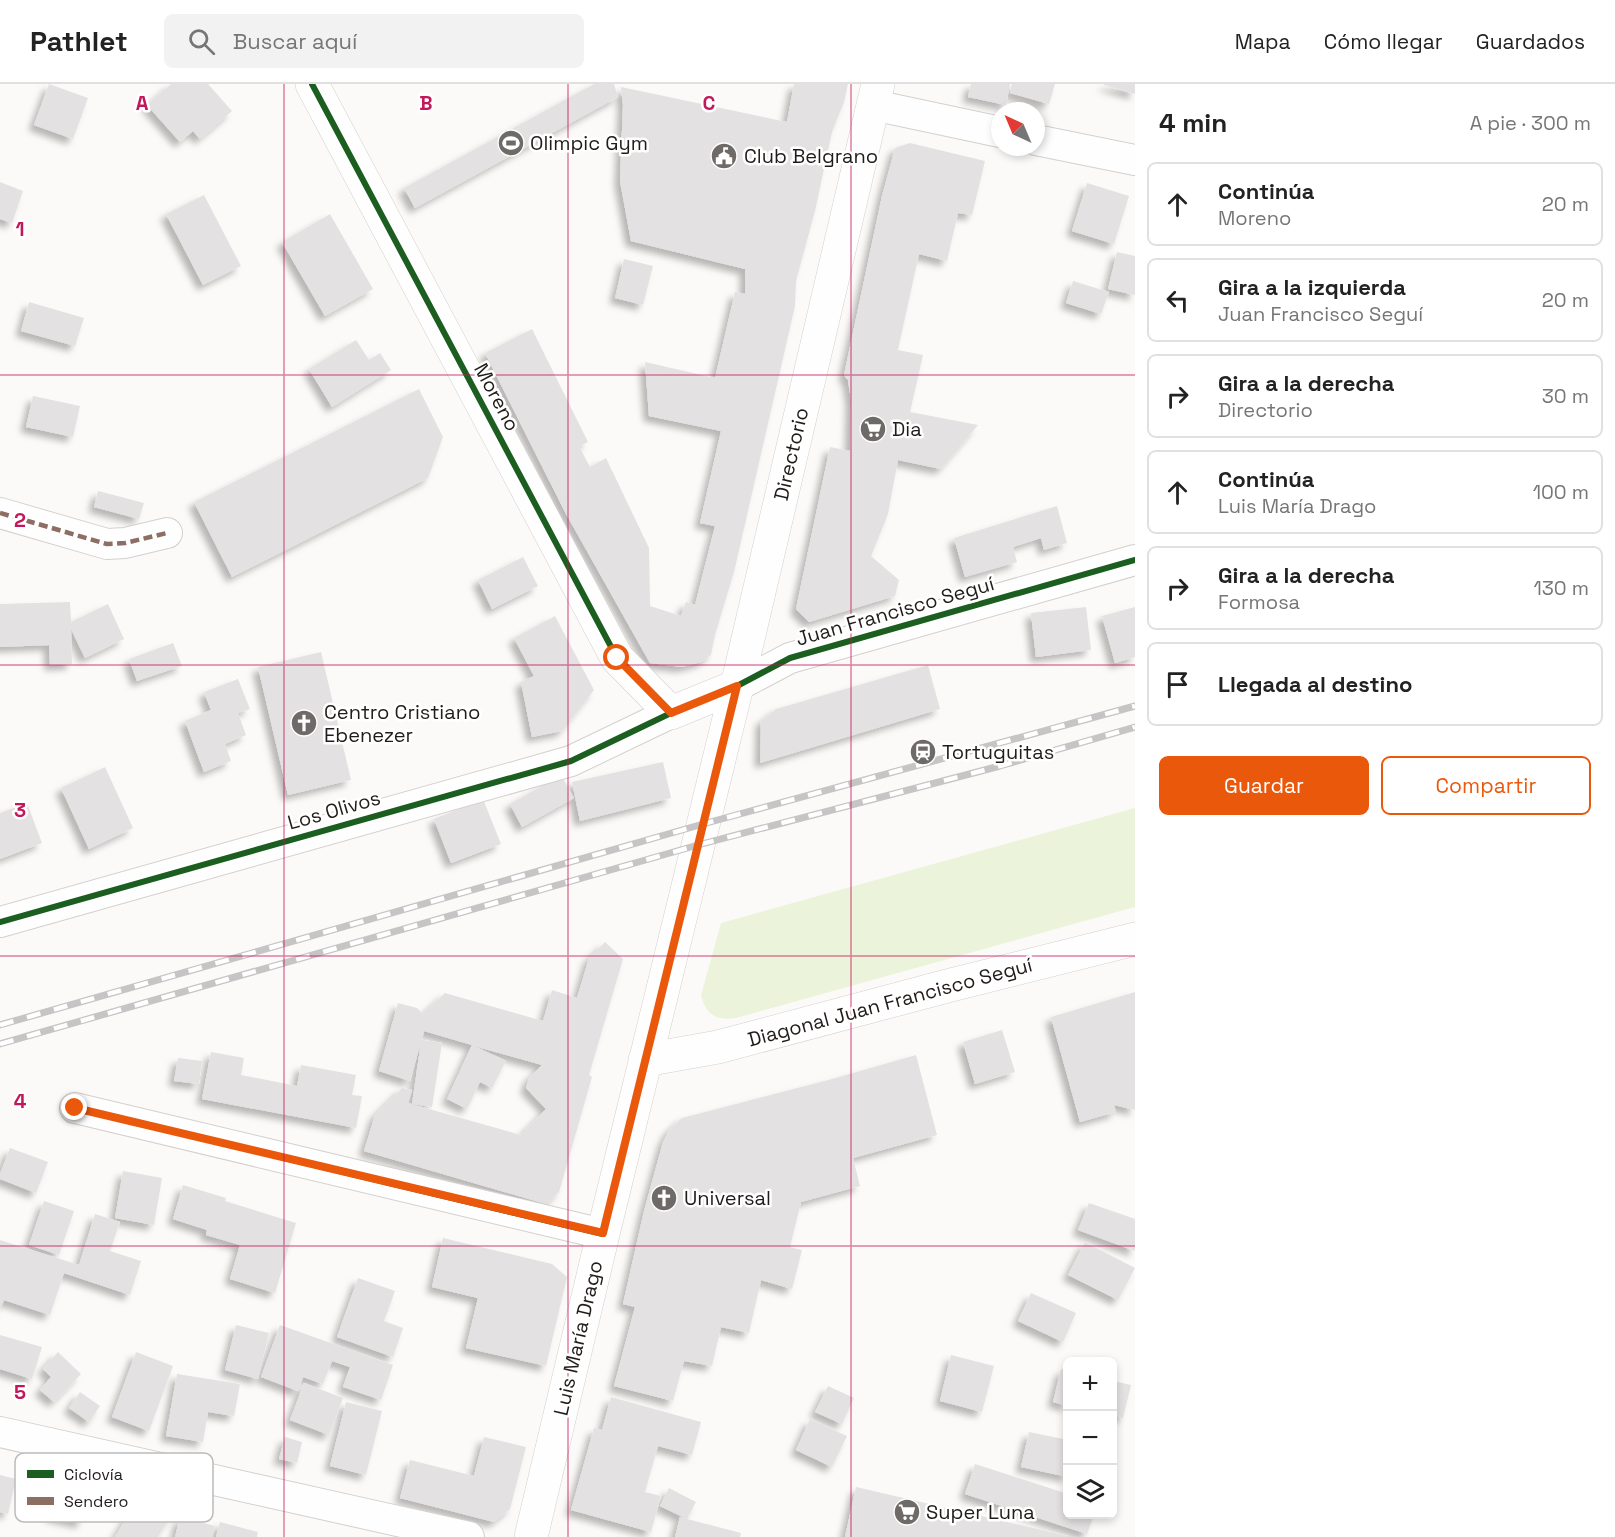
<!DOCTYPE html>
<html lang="es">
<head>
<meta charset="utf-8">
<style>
	body { margin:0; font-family:"Space Grotesk",sans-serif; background:#f2f2f2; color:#222 }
	.controls { position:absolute; right:18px; bottom:18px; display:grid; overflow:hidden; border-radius:9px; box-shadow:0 3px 9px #0003 }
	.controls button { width:54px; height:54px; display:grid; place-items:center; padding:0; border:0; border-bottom:2px solid #e0e0e0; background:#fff; color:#222; font:30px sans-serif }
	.compass { position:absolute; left:991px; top:18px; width:54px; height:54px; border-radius:50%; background:#fff; box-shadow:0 3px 9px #0003; rotate:316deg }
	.stop { position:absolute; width:18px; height:18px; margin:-14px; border:4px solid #ea580c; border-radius:50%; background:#fff }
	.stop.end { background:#ea580c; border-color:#fff; box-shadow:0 2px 6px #0008 }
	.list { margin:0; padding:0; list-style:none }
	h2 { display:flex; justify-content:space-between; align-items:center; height:78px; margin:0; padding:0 24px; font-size:26px }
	h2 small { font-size:20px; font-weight:400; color:#767676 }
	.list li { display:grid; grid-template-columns:39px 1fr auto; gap:18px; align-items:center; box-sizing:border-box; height:84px; margin:0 12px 12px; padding:0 12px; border:2px solid #e0e0e0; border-radius:9px }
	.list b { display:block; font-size:22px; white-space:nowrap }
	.list p { margin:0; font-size:20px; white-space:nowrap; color:#767676 }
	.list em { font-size:20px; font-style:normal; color:#767676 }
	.actions { display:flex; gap:12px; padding:18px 24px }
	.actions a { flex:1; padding:14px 0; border:2px solid #ea580c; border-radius:9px; text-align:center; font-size:21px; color:#ea580c }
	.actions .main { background:#ea580c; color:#fff }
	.icon { flex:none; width:33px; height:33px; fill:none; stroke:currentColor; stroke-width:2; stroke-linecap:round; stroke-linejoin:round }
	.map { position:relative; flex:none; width:1135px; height:1453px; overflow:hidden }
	header { display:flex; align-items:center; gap:36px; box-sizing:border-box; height:84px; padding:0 30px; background:#fff; border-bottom:2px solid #e0e0e0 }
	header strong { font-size:28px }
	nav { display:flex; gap:33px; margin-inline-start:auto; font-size:21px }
	.search { width:420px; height:54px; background:#f2f2f2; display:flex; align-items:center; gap:15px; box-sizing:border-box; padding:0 21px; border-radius:9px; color:#767676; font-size:22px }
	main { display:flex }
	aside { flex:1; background:#fff }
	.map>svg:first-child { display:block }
	.green { fill:#ebf4da }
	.building { fill:#e4e1e2; filter:url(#shadow) }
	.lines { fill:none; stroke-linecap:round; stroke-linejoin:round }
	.street-casing { stroke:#d3d0cd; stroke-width:32 }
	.secondary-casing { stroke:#d3d0cd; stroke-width:34 }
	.street { stroke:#fffefe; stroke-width:30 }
	.secondary { stroke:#fffefe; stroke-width:33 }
	.rail-casing { stroke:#c6c4c4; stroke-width:7 }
	.rail { stroke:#fff; stroke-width:4.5; stroke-dasharray:14; stroke-linecap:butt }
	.quiet { stroke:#8d6e63; stroke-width:4.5; stroke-dasharray:9 4.5; stroke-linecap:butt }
	.cycleway-casing { stroke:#fff; stroke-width:10 }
	.cycleway { stroke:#1b5e20; stroke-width:6 }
	.route { stroke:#ea580c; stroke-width:8 }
	.grid { fill:none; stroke:#c2185b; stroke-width:1.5; stroke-opacity:0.55 }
	.labels { text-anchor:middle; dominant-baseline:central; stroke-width:5; stroke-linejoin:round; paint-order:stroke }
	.poi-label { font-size:20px; fill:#211c19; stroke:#fff; text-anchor:start }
	.street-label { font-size:20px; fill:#211c19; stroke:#fff }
	.key { fill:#fff; stroke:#bcbbba; stroke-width:1.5 }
	.key-label { font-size:16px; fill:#211c19 }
	.grid-label { font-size:20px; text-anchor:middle; font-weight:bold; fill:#c2185b; stroke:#fff; stroke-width:5; stroke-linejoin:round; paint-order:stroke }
</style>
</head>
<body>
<header>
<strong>Pathlet</strong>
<div class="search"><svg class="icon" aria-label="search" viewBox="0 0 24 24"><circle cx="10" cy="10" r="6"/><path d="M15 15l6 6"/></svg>Buscar aquí</div>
<nav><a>Mapa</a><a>Cómo llegar</a><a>Guardados</a></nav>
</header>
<main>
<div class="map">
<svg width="1135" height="1453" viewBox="0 0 1135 1453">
	<defs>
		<filter id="shadow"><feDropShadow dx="-5.5" dy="5.5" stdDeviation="3" flood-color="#0004"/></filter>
	</defs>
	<rect width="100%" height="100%" fill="#fcfaf8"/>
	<path class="green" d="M1135,724V823L736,934C716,937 705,930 701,911L721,839Z"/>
	<path class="building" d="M49,0L88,14L73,55L34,41Z
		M171,0H208L232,27L200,55L193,47L180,58L147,21Z
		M594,0H614L618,13L415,124L404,104Z
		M794,0H848L844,18L832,48L815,127L796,197L795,222L734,488L715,551L711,571L701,578L682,583L650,579L565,428L485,269L532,245L588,358L579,362L590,383L606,374L649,464L650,522L681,532L686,518L695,521L715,442L700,439L721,347L649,332L645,278L715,294L735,208L745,210V185L631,157L620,97L623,21L621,3L787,38Z
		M971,0H1010L1006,21L968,13Z
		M1012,0H1055L1049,20L1010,9Z
		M1104,0H1135V10L1104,1Z
		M910,59L985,77L972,131L958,129L947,177L919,170L898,266L923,271L910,328L978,341L941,385L898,376L888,430L871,472L899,496L895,512L809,538L796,525L830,363L850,367L851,316L848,296L844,291L882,112L895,64Z
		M0,98L23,107L12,139L0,135Z
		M1087,99L1129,112L1114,160L1072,147Z
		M204,111L241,182L203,201L166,130Z
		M330,130L373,205L325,232L282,158Z
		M1117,168L1135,172V211L1108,205Z
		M624,175L653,182L643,221L615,214Z
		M1073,197L1109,208L1101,230L1066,219Z
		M29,218L84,234L75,262L21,247Z
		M356,256L369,276L380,269L391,286L332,323L309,285Z
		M419,305L443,353L428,394L232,493L194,418Z
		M33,312L80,322L73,353L26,343Z
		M98,407L144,419L139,435L94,423Z
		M1057,422L1067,459L1044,466L1041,454L1013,463L1017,478L965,493L954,454Z
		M523,473L538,502L492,525L478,496Z
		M70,518L71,538L108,520L124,555L85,574L71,545L72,580L50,581L49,561L0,563V520Z
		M1086,523L1091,566L1036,573L1031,529Z
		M1135,523V573L1115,579L1102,532Z
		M555,532L594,606L562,647L532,653L521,598L534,592L514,554Z
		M173,559L182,582L137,597L129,575Z
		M321,568L351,696L288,711L258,583Z
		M928,581L940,625L760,679L761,637L776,625Z
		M238,595L250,625L238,629L246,651L225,660L231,677L204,688L185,637L211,626L204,608Z
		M663,678L671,714L580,737L572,698Z
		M105,683L133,744L89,765L61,704Z
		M561,691L574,714L522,743L510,720Z
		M483,715L501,760L451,779L434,735Z
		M27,719L42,759L0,775V729Z
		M605,858L623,875L589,991L592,993L559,1108L546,1120L364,1067L375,1031L402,1004L412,1006L408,1019L521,1051L546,1025L526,1004L529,994L542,981L474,962L506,977L492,1004L480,998L467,1025L447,1015L472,961L424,947L422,956L442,959L432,1023L412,1020L421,958L410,997L379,987L398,919L417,924L423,930L445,909L543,937L552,906L577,914L589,874Z
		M1135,908V1026L1114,1021L1116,1028L1080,1038L1051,933Z
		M1002,946L1015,988L975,1000L963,958Z
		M211,968L244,974L241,991L297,1002L301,981L356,991L352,1011L362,1012L356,1044L202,1015Z
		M916,971L937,1051L853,1074L860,1102L801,1118L790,1163L802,1166L792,1205L761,1196L749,1249L721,1243L712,1282L684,1277L673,1317L614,1302L635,1223L623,1220L644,1127L663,1058L669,1046L682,1034L832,995Z
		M178,974L202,977L199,1000L174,997Z
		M10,1064L48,1078L36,1109L0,1095V1090Z
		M123,1087L162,1094L154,1141L115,1134Z
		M183,1101L226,1114L225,1117L296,1139L275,1209L230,1195L240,1161L206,1151L207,1146L173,1135Z
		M44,1117L74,1127L59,1171L29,1161Z
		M1089,1119L1135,1135V1167L1078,1146Z
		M95,1130L120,1138L110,1167L141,1177L130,1211L64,1189L50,1231L4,1216L0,1226V1156L79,1181Z
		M443,1154L552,1180L567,1193L546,1282L466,1264L478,1214L432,1203Z
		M1085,1158L1135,1184L1118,1216L1068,1191Z
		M358,1194L395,1207L384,1237L403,1244L393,1273L337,1253Z
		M1031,1209L1076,1229L1063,1258L1018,1237Z
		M236,1241L269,1249L258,1295L225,1286Z
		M280,1241L393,1281L381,1316L343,1303L350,1283L332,1277L323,1300L303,1293L298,1307L261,1293Z
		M0,1251L42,1263L32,1295L0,1285Z
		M58,1268L81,1290L54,1318L40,1306L51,1293L43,1285Z
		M136,1268L173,1282L149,1347L112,1333Z
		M951,1271L994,1282L982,1328L940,1317Z
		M1061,1285L1068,1287V1322L1053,1318Z
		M177,1290L240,1300L234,1332L208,1328L203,1358L166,1352Z
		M1113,1297L1131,1301L1123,1334L1113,1332Z
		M304,1299L343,1314L329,1351L290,1336Z
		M828,1302L854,1314L842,1340L815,1328Z
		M80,1308L100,1322L89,1338L69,1324Z
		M611,1313L701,1338L692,1371L658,1362L645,1408L661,1412L651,1448L571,1426L594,1344L602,1346Z
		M346,1318L382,1327L366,1391L330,1382Z
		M810,1335L847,1352L832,1383L796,1366Z
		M1029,1348L1068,1356V1393L1021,1383Z
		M285,1353L302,1358L297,1379L279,1375Z
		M484,1353L526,1363L510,1425L494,1438L400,1414L410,1376L474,1392Z
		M975,1380L1068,1410V1431H1094L1087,1450L965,1410Z
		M0,1391L16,1395L8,1430L0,1428Z
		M59,1399L89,1406L82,1439L51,1432Z
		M856,1403L1068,1452V1453H845Z
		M669,1404L696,1418L687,1435L741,1449L740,1453H675L680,1433L687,1435L660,1422Z
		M144,1405L176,1425L158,1453H115Z
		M180,1433L215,1442L212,1453H175Z
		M220,1438L258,1448L257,1453H216Z"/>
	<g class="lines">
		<defs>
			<path id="street" d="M873,21L1000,48
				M1036,56L1135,76
				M0,429L107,460L125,459L167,449
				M737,602L790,574L1135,476
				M0,838L571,677L671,629
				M75,1024L603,1150
				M0,1348L469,1453"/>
			<path id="secondary" d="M312,0L617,574L671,629L737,602
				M645,976L718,963L951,901L1135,855
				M531,1453L603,1150L737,602L878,0"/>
		</defs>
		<use href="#street" class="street-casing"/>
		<use href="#secondary" class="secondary-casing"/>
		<use href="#street" class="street"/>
		<use href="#secondary" class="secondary"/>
		<defs>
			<path id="rail" d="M0,941L703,740L1135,622
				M0,960L698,761L1000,682L1135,643"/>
		</defs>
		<use href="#rail" class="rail-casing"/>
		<use href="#rail" class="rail"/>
		<path class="quiet" d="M0,429L107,460L125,459L167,449"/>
		<defs>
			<path id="cycleway" d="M312,0L617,574L671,629
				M0,838L571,677L671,629L737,602L790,574L1135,476
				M75,1024L603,1150"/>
		</defs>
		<use href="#cycleway" class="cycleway-casing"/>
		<use href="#cycleway" class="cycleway"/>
	</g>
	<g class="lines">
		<path class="route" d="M75,1024L603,1149L737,602L671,629L617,574"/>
	</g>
	<path class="grid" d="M284,0V1453M568,0V1453M851,0V1453M0,291H1135M0,581H1135M0,872H1135M0,1162H1135"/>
	<defs>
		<symbol id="stadium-disc" viewBox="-11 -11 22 22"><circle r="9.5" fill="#6e6a67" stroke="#fff"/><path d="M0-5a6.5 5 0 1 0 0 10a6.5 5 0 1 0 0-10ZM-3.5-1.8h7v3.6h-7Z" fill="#fff"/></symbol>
		<symbol id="civic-disc" viewBox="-11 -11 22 22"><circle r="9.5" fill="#6e6a67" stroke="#fff"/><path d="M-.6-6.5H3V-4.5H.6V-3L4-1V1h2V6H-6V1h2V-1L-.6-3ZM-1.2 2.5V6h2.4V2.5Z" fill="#fff"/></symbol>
		<symbol id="supermarket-disc" viewBox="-11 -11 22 22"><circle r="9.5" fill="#6e6a67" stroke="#fff"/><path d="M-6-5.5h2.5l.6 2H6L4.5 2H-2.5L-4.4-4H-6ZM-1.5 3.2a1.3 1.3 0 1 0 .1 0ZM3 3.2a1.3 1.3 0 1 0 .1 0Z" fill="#fff"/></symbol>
		<symbol id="church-disc" viewBox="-11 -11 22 22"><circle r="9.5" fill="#6e6a67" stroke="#fff"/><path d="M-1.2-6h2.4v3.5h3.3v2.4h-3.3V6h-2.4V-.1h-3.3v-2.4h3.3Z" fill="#fff"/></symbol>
		<symbol id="station-disc" viewBox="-11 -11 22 22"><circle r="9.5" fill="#6e6a67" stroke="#fff"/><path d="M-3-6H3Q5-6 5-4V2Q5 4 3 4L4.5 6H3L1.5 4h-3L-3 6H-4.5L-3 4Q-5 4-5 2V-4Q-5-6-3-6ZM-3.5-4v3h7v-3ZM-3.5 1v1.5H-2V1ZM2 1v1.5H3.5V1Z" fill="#fff"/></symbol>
	</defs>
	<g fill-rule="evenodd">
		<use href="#stadium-disc" x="496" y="44" width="30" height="30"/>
		<use href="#civic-disc" x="709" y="57" width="30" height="30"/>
		<use href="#supermarket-disc" x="858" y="330" width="30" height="30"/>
		<use href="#church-disc" x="289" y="624" width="30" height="30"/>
		<use href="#station-disc" x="908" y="653" width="30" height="30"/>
		<use href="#church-disc" x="649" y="1099" width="30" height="30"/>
		<use href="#supermarket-disc" x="892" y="1413" width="30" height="30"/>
	</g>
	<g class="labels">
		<g class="poi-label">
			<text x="530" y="59">Olimpic Gym</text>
			<text x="744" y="72">Club Belgrano</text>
			<text x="892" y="345">Dia</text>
			<text x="324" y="628">Centro Cristiano<tspan x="324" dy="23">Ebenezer</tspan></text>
			<text x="942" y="668">Tortuguitas</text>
			<text x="684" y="1114">Universal</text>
			<text x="926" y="1428">Super Luna</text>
		</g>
		<g class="street-label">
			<text transform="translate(497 313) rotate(62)">Moreno</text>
			<text transform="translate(791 370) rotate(-77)">Directorio</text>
			<text transform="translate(895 527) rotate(-16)">Juan Francisco Seguí</text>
			<text transform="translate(334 726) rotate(-16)">Los Olivos</text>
			<text transform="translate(890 918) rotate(-15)">Diagonal Juan Francisco Seguí</text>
			<text transform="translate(578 1254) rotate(-77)">Luis María Drago</text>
		</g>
	</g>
	<rect x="15" y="1369" width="198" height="69" rx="9" class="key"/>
	<rect x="27" y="1386" width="27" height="8" fill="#1b5e20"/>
	<rect x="27" y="1413" width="27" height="8" fill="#8d6e63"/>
	<g class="key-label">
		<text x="64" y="1396">Ciclovía</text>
		<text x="64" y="1423">Sendero</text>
	</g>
	<g class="grid-label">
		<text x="142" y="26">A</text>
		<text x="426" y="26">B</text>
		<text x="709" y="26">C</text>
		<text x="20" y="152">1</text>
		<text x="20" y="443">2</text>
		<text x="20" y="733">3</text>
		<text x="20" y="1024">4</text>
		<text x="20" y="1315">5</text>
	</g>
</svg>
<div class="controls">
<button>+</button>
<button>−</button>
<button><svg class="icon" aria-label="layers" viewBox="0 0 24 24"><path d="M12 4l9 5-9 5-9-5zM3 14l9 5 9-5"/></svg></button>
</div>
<svg class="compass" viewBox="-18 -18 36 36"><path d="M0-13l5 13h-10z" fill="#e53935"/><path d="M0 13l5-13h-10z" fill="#767676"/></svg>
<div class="stop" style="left:617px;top:574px"></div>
<div class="stop end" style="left:75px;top:1024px"></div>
</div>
<aside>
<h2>4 min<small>A pie · 300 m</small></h2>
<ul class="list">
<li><svg class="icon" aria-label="ahead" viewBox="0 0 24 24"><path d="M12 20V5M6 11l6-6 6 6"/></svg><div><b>Continúa</b><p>Moreno</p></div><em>20 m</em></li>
<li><svg class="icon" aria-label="left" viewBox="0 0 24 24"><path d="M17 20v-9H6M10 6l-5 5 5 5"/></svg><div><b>Gira a la izquierda</b><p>Juan Francisco Seguí</p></div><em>20 m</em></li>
<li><svg class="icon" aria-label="right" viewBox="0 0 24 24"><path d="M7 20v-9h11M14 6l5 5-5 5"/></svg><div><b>Gira a la derecha</b><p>Directorio</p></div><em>30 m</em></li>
<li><svg class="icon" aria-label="ahead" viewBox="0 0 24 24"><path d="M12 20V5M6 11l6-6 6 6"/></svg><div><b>Continúa</b><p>Luis María Drago</p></div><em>100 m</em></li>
<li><svg class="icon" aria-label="right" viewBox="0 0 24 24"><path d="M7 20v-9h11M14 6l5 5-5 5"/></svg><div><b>Gira a la derecha</b><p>Formosa</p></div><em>130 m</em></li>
<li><svg class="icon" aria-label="arrive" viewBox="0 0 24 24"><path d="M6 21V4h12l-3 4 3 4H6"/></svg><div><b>Llegada al destino</b></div></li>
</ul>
<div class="actions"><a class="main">Guardar</a><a>Compartir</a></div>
</aside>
</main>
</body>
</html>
